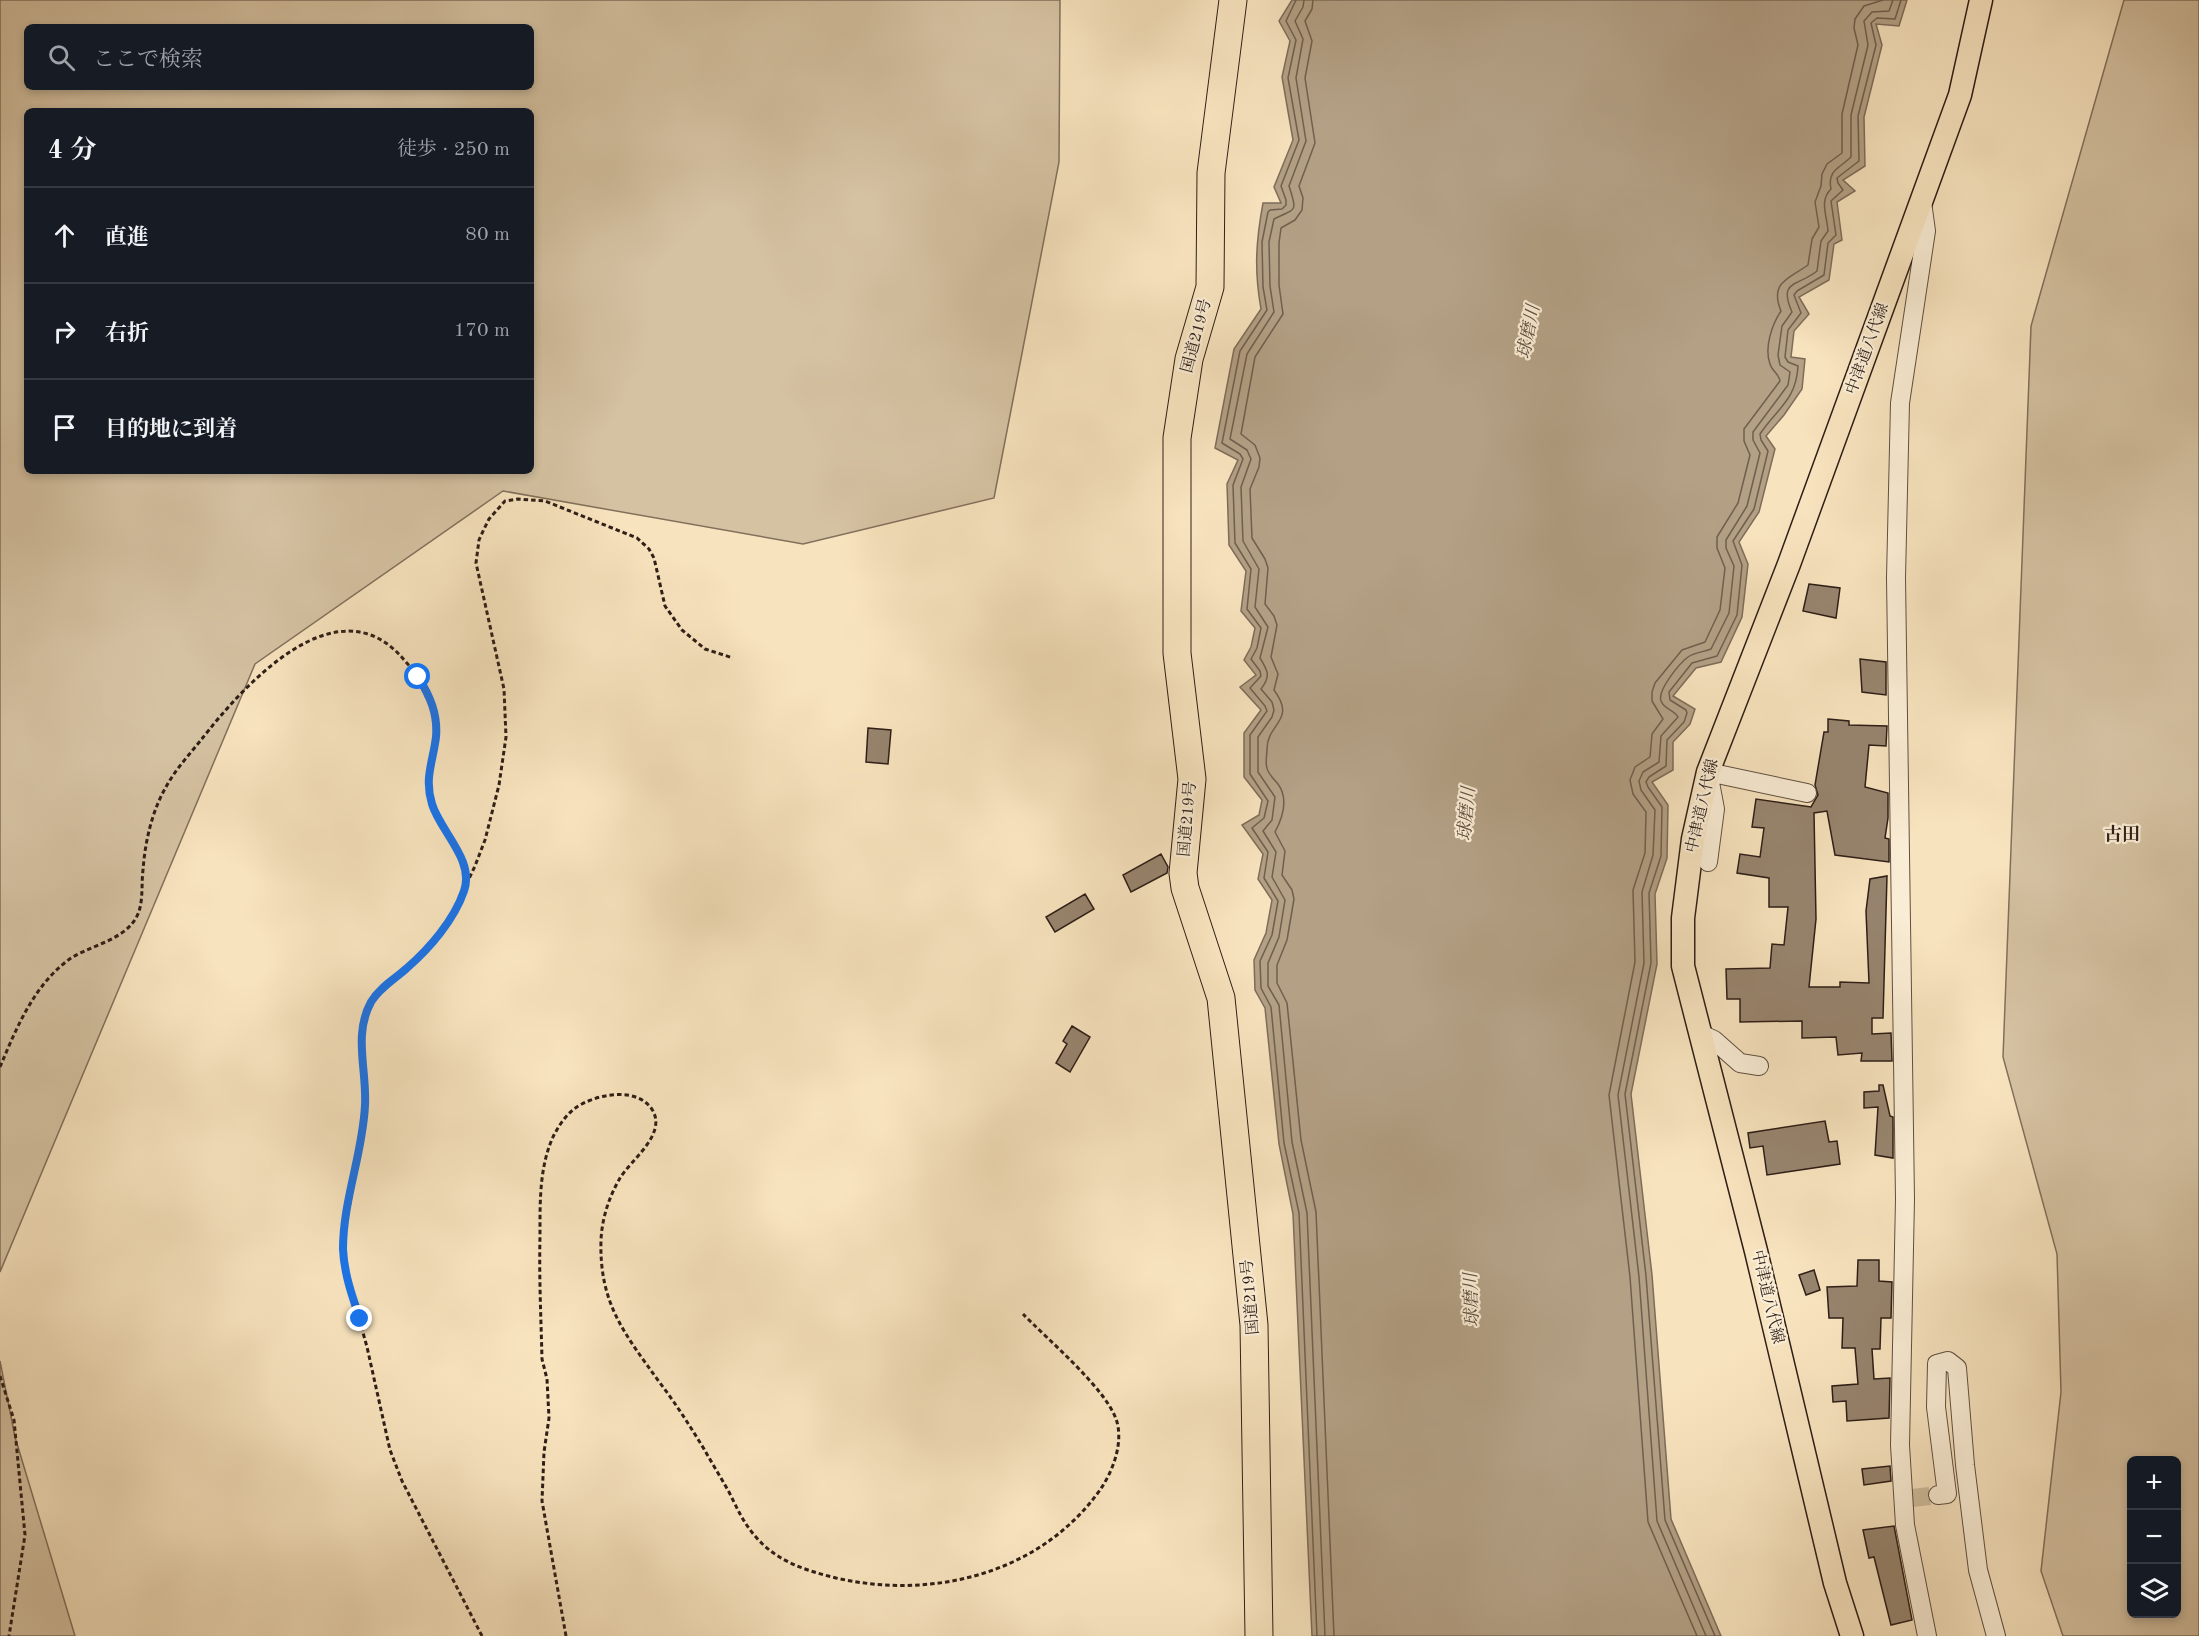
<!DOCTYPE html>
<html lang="ja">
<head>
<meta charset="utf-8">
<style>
	body { margin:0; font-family:"Old Standard TT","Noto Serif JP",serif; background:#242831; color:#f1f3f6 }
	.controls { position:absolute; right:18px; bottom:18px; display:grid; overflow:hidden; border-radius:9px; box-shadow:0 3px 9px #0003 }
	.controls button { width:54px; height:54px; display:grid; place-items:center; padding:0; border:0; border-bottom:2px solid #363941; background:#171b24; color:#f1f3f6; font:30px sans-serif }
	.stop { position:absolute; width:18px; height:18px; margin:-14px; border:4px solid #1a73e8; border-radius:50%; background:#fff }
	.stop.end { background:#1a73e8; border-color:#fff; box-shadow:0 2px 6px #0008 }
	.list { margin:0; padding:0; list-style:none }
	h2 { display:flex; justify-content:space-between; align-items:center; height:78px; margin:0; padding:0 24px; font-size:26px }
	h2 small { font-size:20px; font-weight:400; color:#9ea1a6 }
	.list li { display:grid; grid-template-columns:39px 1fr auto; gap:18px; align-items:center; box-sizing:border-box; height:96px; padding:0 24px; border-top:2px solid #363941 }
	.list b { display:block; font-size:22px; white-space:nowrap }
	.list em { font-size:20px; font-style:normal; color:#9ea1a6 }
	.icon { flex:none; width:33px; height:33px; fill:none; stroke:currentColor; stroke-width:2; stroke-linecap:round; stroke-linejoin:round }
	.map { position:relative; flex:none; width:2199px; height:1636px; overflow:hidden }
	.search { position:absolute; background:#171b24; box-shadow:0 3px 9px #0003; left:24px; top:24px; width:510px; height:66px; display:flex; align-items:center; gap:15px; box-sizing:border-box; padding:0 21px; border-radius:9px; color:#9ea1a6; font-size:22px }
	.panel { position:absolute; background:#171b24; box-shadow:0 3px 9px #0003; left:24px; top:108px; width:510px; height:366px; border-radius:9px }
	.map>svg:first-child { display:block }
	.green { fill:#d5c2a2; stroke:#82705c; stroke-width:1.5; fill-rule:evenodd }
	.water { fill:#b3a085; stroke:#7e6c59; stroke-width:1.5 }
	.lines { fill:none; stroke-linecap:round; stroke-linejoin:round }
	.shore { stroke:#705f4e; stroke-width:1.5 }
	.building { fill:#97846e; stroke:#2e1e17; stroke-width:1.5 }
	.minor-tunnel { stroke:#cfbc9d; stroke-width:18; stroke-dasharray:18 9; stroke-linecap:butt }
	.minor-casing { stroke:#604f41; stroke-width:20 }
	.major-casing { stroke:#2e1e17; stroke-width:25 }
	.highway-casing { stroke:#2e1e17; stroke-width:29 }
	.path { stroke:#2e1e17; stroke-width:3; stroke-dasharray:4.5 3; stroke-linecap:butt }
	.minor { stroke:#faedd5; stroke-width:18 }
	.major { stroke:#f7e3be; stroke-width:22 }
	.highway { stroke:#f7e3be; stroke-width:27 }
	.route { stroke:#1a73e8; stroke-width:8 }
	.labels { text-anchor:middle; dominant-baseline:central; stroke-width:4.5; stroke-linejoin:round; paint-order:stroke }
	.street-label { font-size:16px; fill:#2e1e17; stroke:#faedd5 }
	.water-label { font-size:18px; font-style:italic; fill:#5d4c3e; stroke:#faedd5 }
	.neighbourhood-label { font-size:18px; font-weight:bold; fill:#2e1e17; stroke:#faedd5 }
</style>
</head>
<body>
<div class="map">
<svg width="2199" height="1636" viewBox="0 0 2199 1636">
	<rect width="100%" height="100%" fill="#f7e3be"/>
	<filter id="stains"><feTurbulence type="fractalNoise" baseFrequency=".00333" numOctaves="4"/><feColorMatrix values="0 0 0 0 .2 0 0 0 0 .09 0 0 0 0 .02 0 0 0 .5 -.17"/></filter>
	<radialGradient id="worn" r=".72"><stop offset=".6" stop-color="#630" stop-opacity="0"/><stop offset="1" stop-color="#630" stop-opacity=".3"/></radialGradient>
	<path class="green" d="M0,0H1060L1059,162L994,498L803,544L503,491L255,664L0,1272ZM27,27H531V87H27ZM27,111H531V471H27Z
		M2124,0H2199V1636H2063L2041,1571L2061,1392L2057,1254L2003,1057L2031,326ZM2176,1460V1614H2132V1460Z
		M0,1361L15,1437L75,1636H0Z"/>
	<path class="water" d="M1292,0H1907L1899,26L1876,24L1882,45L1864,117L1865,166L1843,180L1855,191L1837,202L1842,240L1834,244L1829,280L1799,297L1809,314L1794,331L1791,357L1805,359L1802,389L1784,415L1766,436L1775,449L1759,512L1739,542L1748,564L1742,617L1721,662L1696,668L1673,696L1695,709L1690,724L1673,742V770L1652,782L1668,805L1667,858L1655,894L1657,964L1631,1094L1652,1275L1671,1519L1721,1636H1312L1293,1214L1279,1144L1265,1008L1255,990L1254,960L1266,933L1272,900L1258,879L1263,854L1242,825L1259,815L1262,800L1244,777V733L1261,710L1240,687L1256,675L1244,660L1251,647L1255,628L1241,611L1246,571L1229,545L1227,484L1238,460L1215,448L1234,349L1261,309C1254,270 1256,241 1263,203H1281L1274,187L1293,140L1282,77L1290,41L1279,21Z"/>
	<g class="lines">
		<path class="shore" d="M1296,0L1286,21L1296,40L1288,78L1299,140L1281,186L1286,200V205L1282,209L1270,210L1268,212L1262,242L1263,287L1267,310L1240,351L1222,443L1240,454L1243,459L1233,485L1235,543L1251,569L1247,609L1261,628L1257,648L1251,659L1260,671L1261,676L1250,688L1265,706L1267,711L1250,735V774L1268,801L1264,818L1252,828L1268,852L1264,878L1278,901L1272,935L1260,961L1261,988L1271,1007L1284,1143L1299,1213L1317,1636
			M1304,0L1303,7L1295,21L1303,39L1296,78L1306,141L1289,186C1298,213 1296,208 1274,219L1269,242L1270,286L1274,312L1247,354L1230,439L1247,450L1251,459L1241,487L1243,541L1259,569L1255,607L1268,627L1260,658C1268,671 1271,676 1261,689L1272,702L1274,710L1272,717L1258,737V772L1275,797L1272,820L1263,831L1276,852L1272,877L1285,900L1279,937L1268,963V986L1279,1005L1292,1142L1307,1213L1325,1636
			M1313,0L1312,9L1305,21L1312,41L1305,78L1315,143L1299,186L1303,198L1302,210L1295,220L1281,228L1279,243V285L1283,314L1255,357L1241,434L1255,445L1260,458L1259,467L1250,489L1252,538L1265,559L1268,568L1265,604L1274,616L1277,625L1271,657L1278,674L1274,690C1297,721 1267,723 1267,749C1267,755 1265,763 1267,768C1268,774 1274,779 1278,784C1289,799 1283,817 1275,832L1285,851L1282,875L1292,890L1294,899L1287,940L1277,965V983L1287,1003L1301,1140L1316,1212L1334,1636
			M1697,1636L1648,1522L1630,1277L1609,1095L1635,962L1633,890L1645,853L1646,812L1633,794L1630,780L1635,767L1650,757L1652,734L1663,719L1652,701V692L1655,683L1682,650L1705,642L1720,610L1725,568L1717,548V537L1738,503L1750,455L1744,441V429L1780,381C1779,374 1772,371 1770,364C1764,348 1772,324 1781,311C1769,282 1789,279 1808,265L1812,239L1819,227L1815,202L1821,186L1822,174L1827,164L1842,153V114L1858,45L1854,28L1855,19L1864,6L1883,0
			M1706,1636L1657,1521L1639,1277L1618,1095L1644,963L1642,892L1653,855L1655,810L1641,790L1639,781L1643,772L1659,762L1661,736L1678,717C1674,710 1664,709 1661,701C1657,690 1680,663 1688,657C1695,652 1704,652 1711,649L1729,613L1734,566L1726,548V540L1747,506L1760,453L1753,440V432L1788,385L1790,372L1780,365L1778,355L1782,326L1792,312C1778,280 1797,287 1817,271L1821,241L1828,231C1827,215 1819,201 1831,189C1827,170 1840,168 1851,157V115L1868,45L1864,21L1872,12L1889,11L1893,0
			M1715,1636L1665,1520L1646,1276L1625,1094L1651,963L1649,893L1661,856L1662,807L1648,787L1646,782L1649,777L1666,766L1667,740L1684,722L1687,713L1686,710L1670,700L1669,692L1692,663L1717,656L1737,615L1742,565L1733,541L1754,509L1768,451L1761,440L1760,434C1777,408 1796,401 1798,366L1788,362L1785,357L1788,330L1801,313L1794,295L1797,291L1824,275L1828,243L1836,235L1831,201L1843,190L1838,183L1837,178L1859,161L1858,116L1876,45L1871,23L1877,18L1895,19L1901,0"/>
	</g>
	<path class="building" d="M1809,584L1840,588L1836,618L1803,611Z
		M1860,659L1886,662V695L1862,692Z
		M1828,719L1849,721V725L1887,726L1886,746L1869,745L1865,787L1888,793V818L1885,838L1889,839V862L1835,855L1827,811L1814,813L1816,919L1809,987H1840V982L1869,983L1866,911L1870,879L1887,876L1883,1018H1872V1034L1891,1033L1892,1061H1861L1862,1053L1838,1055L1836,1037L1802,1038V1021L1740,1022V999H1727L1726,969L1770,968L1772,944L1784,945L1788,907H1769V878L1737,873L1740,854L1760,857L1764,828L1752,827L1756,799L1811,807L1818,795L1815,785L1824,732H1828Z
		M868,728L891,730L888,764L866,762Z
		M1161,854L1168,867L1167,873L1131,892L1123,875Z
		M1085,894L1094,909L1055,932L1046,917Z
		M1072,1026L1090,1037L1070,1072L1056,1063L1067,1044L1063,1041Z
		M1879,1085H1883L1890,1116L1893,1117V1158L1875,1155L1878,1107L1864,1108V1092L1879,1091Z
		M1825,1121L1829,1142L1837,1141L1840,1164L1767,1175L1763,1146L1750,1148L1748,1133Z
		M1858,1260H1879V1281L1892,1282L1891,1318H1881L1880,1349H1872L1874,1379L1890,1378L1889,1418L1847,1421L1846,1401L1833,1402L1832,1386L1858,1384L1855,1348H1842L1843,1318H1829L1827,1287L1857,1286Z
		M1814,1270L1820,1290L1806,1295L1799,1275Z
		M1890,1466L1891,1481L1864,1485L1862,1469Z
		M1894,1526L1912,1620L1891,1625L1874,1557L1869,1558L1863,1530Z"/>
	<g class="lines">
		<path class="minor-tunnel" d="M1912,1498L1938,1495"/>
		<defs>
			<path id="minor" d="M1922,202L1926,231L1900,403L1896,578L1905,1199L1900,1445L1905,1525L1927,1636
				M1708,862L1715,809L1708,772L1807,793
				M1701,1034L1714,1040L1740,1063L1759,1066
				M1938,1495L1947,1494L1936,1407L1937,1364L1948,1361L1957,1368L1965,1465L1978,1570L1996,1636"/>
			<path id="major" d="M1852,1636L1835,1583L1756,1251L1683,966V918L1693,839L1708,772L1789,564L1960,95L1981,0"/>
			<path id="highway" d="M1233,0L1211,173L1210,287L1189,359L1177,438V653L1192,779L1183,873L1185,888L1221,998L1254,1325L1259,1636"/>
		</defs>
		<use href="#minor" class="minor-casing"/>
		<use href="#major" class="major-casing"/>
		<use href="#highway" class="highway-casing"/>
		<path class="path" d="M0,1067C16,1029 33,987 67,961C88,945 122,942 136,918C144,904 141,886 143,870C145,842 152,811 166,787C175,770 189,755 201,740C243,686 338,579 405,661C416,673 427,687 432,702C443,733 424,761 429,792C433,815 448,828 457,848C463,861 465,874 465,888
			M0,1376L14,1420L25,1535L9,1636
			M482,1636L402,1481L390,1450L367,1347L346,1272L344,1235L364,1127L365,1077L361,1040L366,1015L381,989L423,953L453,913L475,866L485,840L499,785L506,737L504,689L476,563L479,540L484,529L489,519L505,501L518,499L545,501L637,538L649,549L654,558L665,606L682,630L705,649L733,658
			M566,1636L542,1501L544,1452L549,1418L547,1379L542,1359C541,1318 539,1278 540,1237C540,1204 539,1168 553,1137C558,1127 565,1116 574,1109C594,1094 638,1085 653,1111C666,1135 631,1160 620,1178C609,1197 602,1218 601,1240C599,1304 625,1334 660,1383C676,1404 690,1426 704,1449C712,1463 721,1478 729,1492C737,1508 743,1522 755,1536C776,1561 804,1570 836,1578C933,1600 1040,1574 1100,1490C1113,1471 1123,1444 1117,1422C1108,1390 1047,1339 1023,1314"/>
		<use href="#minor" class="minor"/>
		<use href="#major" class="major"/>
		<use href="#highway" class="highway"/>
	</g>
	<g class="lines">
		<path class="route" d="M360,1319C352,1296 344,1273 343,1249C343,1200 363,1153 365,1105C367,1070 353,1035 371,1002C380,987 395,979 407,968C430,948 454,920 464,891C475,860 440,831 432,804C424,778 433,762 436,737C438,714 430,696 418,677"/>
	</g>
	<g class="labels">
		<g class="street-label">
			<text transform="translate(1197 336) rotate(-75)">国道219号</text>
			<text transform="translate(1868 349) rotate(-70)">中津道八代線</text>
			<text transform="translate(1703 806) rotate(-77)">中津道八代線</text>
			<text transform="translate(1188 819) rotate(-85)">国道219号</text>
			<text transform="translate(1251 1297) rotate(-95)">国道219号</text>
			<text transform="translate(1767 1297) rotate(77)">中津道八代線</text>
		</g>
		<g class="water-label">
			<text transform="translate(1529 332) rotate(-79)">球磨川</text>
			<text transform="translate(1467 814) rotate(-85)">球磨川</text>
			<text transform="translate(1472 1300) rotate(-92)">球磨川</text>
		</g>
		<g class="neighbourhood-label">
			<text x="2122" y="835">古田</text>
		</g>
	</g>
	<rect width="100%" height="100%" filter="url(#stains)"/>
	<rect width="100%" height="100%" fill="url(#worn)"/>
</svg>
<div class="controls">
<button>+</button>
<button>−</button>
<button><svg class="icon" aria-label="layers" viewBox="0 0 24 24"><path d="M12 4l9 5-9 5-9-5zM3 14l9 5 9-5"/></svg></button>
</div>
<div class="stop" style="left:418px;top:677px"></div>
<div class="stop end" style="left:360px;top:1319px"></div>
<div class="search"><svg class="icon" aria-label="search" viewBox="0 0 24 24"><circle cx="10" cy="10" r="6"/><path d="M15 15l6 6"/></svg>ここで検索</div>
<section class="panel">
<h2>4 分<small>徒歩 · 250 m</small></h2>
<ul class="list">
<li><svg class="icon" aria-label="ahead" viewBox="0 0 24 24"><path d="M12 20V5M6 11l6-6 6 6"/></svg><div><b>直進</b></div><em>80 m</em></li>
<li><svg class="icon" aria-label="right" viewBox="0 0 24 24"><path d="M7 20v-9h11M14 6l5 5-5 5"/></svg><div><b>右折</b></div><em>170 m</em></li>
<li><svg class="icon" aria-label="arrive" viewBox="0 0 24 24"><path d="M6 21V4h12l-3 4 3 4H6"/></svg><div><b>目的地に到着</b></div></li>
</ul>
</section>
</div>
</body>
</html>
